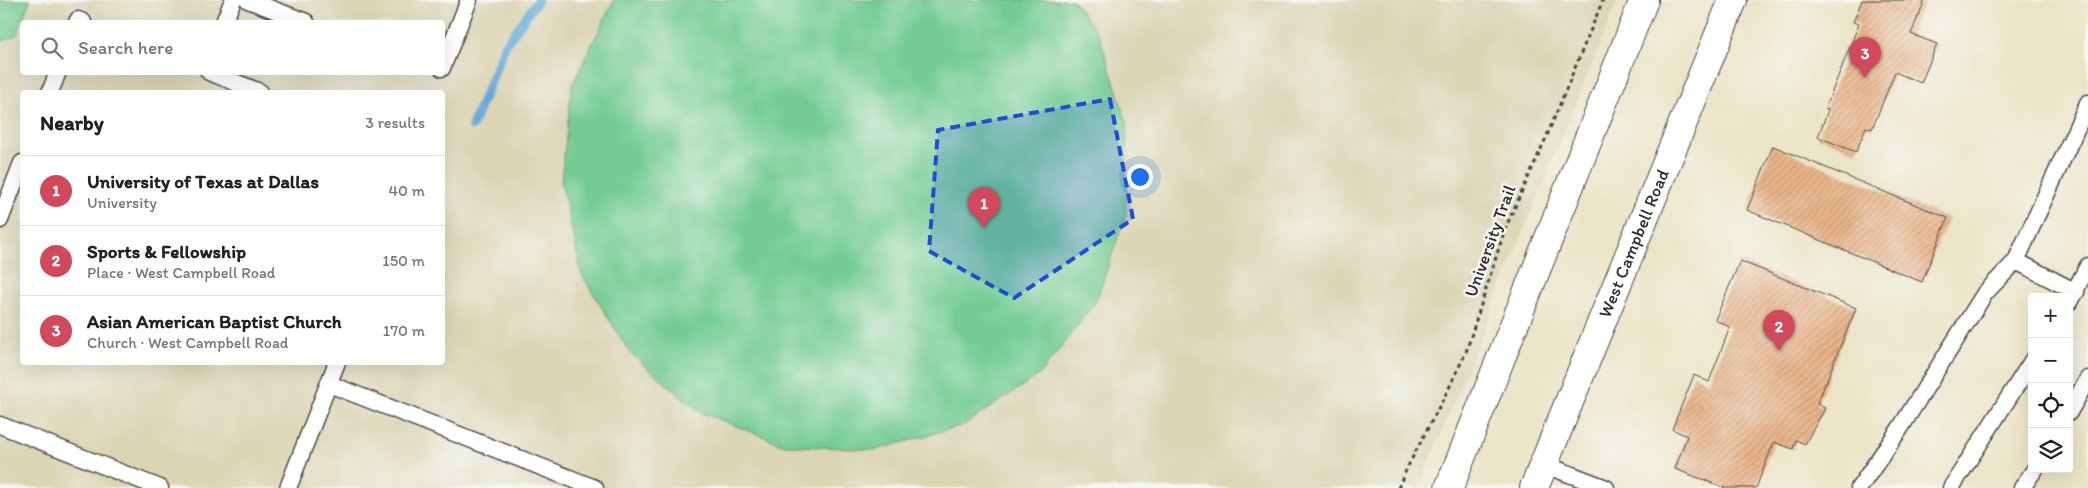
<!DOCTYPE html>
<html lang="en">
<head>
<meta charset="utf-8">
<style>
	body { margin:0; font-family:Itim,sans-serif; background:#f6f6f6; color:#222 }
	.controls { position:absolute; right:15px; bottom:15px; display:grid; overflow:hidden; border-radius:5px; box-shadow:0 5px 20px #0002 }
	.controls button { width:45px; height:45px; display:grid; place-items:center; padding:0; border:0; border-bottom:1px solid #e0e0e0; background:#fff; color:#222; font:25px sans-serif }
	.you { position:absolute; left:1139px; top:176px; width:18px; height:18px; margin:-12px; border:4px solid #fff; border-radius:50%; background:#1a73e8; box-shadow:0 0 0 8px #1a73e833 }
	.badge { display:grid; place-items:center; width:32px; height:32px; border-radius:50%; background:#d1495b; color:#fff; font-size:16px; font-weight:700 }
	.pin { position:absolute; translate:-50% -41px; filter:drop-shadow(0 1px 2px #0008) }
	.pin::after { content:''; position:absolute; top:26px; width:18px; height:15px; background:inherit; clip-path:polygon(0 0,100% 0,50% 100%) }
	.list { margin:0; padding:0; list-style:none }
	h2 { display:flex; justify-content:space-between; align-items:center; height:65px; margin:0; padding:0 20px; font-size:21px }
	h2 small { font-size:16px; font-weight:400; color:#767676 }
	.list li { display:grid; grid-template-columns:32px 1fr auto; gap:15px; align-items:center; box-sizing:border-box; height:70px; padding:0 20px; border-top:1px solid #e0e0e0 }
	.list b { display:block; font-size:19px; white-space:nowrap }
	.list p { margin:0; font-size:16px; white-space:nowrap; color:#767676 }
	.list em { font-size:16px; font-style:normal; color:#767676 }
	.icon { flex:none; width:28px; height:28px; fill:none; stroke:currentColor; stroke-width:2; stroke-linecap:round; stroke-linejoin:round }
	.map { position:relative; flex:none; width:2088px; height:488px; overflow:hidden }
	.search { position:absolute; background:#fff; box-shadow:0 5px 20px #0002; left:20px; top:20px; width:425px; height:55px; display:flex; align-items:center; gap:12px; box-sizing:border-box; padding:0 18px; border-radius:5px; color:#767676; font-size:19px }
	.panel { position:absolute; background:#fff; box-shadow:0 5px 20px #0002; left:20px; top:90px; width:425px; height:275px; border-radius:5px }
	.map>svg:first-child { display:block }
	.built { fill:#dbd5b4; fill-rule:evenodd }
	.green { fill:#72cc93; stroke:#4e7c5f }
	.lines { fill:none; stroke-linecap:round; stroke-linejoin:round }
	.stream { stroke:#64a8d9; stroke-width:9 }
	.building { fill:url(#building-hatch) }
	.service-casing { stroke:#484742; stroke-width:19 }
	.secondary-casing { stroke:#484742; stroke-width:30 }
	.path { stroke:#484742; stroke-width:3; stroke-dasharray:4 4; stroke-linecap:butt }
	.service { stroke:#fff; stroke-width:16 }
	.secondary { stroke:#fff; stroke-width:28 }
	.marked { fill:#1d4ed8; fill-opacity:0.2; stroke:#1d4ed8; stroke-width:4; stroke-dasharray:10 6; stroke-linejoin:round }
	.labels { text-anchor:middle; dominant-baseline:central; stroke-width:5; stroke-linejoin:round; paint-order:stroke }
	.street-label { font-size:18px; fill:#2b2b2b; stroke:#f6f6f2 }
</style>
</head>
<body>
<div class="map">
<svg width="2088" height="488" viewBox="0 0 2088 488">
	<defs>
		<pattern id="building-hatch" width="6" height="6" patternUnits="userSpaceOnUse" patternTransform="scale(1.25)"><rect width="6" height="6" fill="#eab589"/><path d="M-1 1l2-2M0 6l6-6M5 7l2-2" fill="none" stroke="#be9370"/></pattern>
	</defs>
	<rect width="100%" height="100%" fill="#f6f6f2"/>
	<filter id="ink" filterUnits="userSpaceOnUse"><feTurbulence type="fractalNoise" baseFrequency=".02" numOctaves="2"/><feDisplacementMap in="SourceGraphic" scale="10" xChannelSelector="R" yChannelSelector="G"/><feConvolveMatrix kernelMatrix="1 2 1 2 8 2 1 2 1" color-interpolation-filters="sRGB"/></filter>
	<filter id="wash" filterUnits="userSpaceOnUse"><feTurbulence type="fractalNoise" baseFrequency=".0096" numOctaves="4" result="noise"/><feDisplacementMap in="SourceGraphic" scale="20" xChannelSelector="R" yChannelSelector="G"/><feGaussianBlur stdDeviation="1.12" result="paint"/><feColorMatrix in="noise" values="0 0 0 0 0 0 0 0 0 0 0 0 0 0 0 0 0 1.4 0 .05"/><feComposite in="paint" operator="in"/></filter>
	<g filter="url(#wash)">
		<rect width="100%" height="100%" fill="#ece4c6"/>
		<path class="built" d="M0,0H1618L1419,488H0ZM22,22H442V72H22ZM22,92H442V362H22Z"/>
		<path class="green" d="M0,0H30L17,35L0,42Z
			M614,0H1073L1099,35L1127,122L1126,214L1096,301L1040,374L964,425L876,450L785,445L700,412L630,353L582,275L561,181L572,85Z"/>
		<g class="lines">
			<path class="stream" d="M472,126L506,44L538,0"/>
		</g>
		<g id="blocks">
			<path class="building" d="M1862,0H1925L1911,34L1937,44L1921,83L1895,72L1872,129L1866,127L1856,152L1818,137L1828,110L1825,109L1859,24L1853,22Z
				M1773,146L1948,218L1922,282L1747,210Z
				M1740,261L1856,308L1817,404L1825,408L1805,444L1796,440L1793,449L1774,442L1756,488H1725L1675,469L1687,436L1672,429L1694,375L1709,382L1730,327L1715,320Z"/>
		</g>
	</g>
	<g filter="url(#ink)">
		<use href="#blocks" fill-opacity="0" stroke="#484742" stroke-width="1"/>
		<g class="lines">
			<defs>
				<path id="service" d="M248,0L306,22
					M77,22L78,20L83,22
					M224,22L233,0
					M442,68L469,0
					M209,72L260,92
					M50,92L58,72
					M0,220L22,163
					M2016,261L2088,103
					M2069,302L2088,266
					M329,384L595,488
					M2069,412L2088,379
					M0,425L160,488
					M1543,464L1606,488
					M288,488L337,362
					M1859,488L1899,430L1985,293L2016,261L2076,292
					M1951,488L2032,361
					M2022,488L2035,469"/>
				<g id="secondary">
					<path d="M1449,488L1644,0"/>
					<path id="s1" d="M1534,488L1733,0"/>
				</g>
			</defs>
			<use href="#service" class="service-casing"/>
			<use href="#secondary" class="secondary-casing"/>
			<path class="path" d="M1398,488L1409,464L1449,388L1466,352L1505,229L1546,138L1603,0"/>
			<use href="#service" class="service"/>
			<use href="#secondary" class="secondary"/>
		</g>
	</g>
	<path class="marked" d="M1110,99L1133,219L1014,298L929,251L938,130Z"/>
	<g class="labels">
		<g class="street-label">
			<text transform="translate(1490 241) rotate(-70)">University Trail</text>
			<text stroke="none"><textPath href="#s1" startOffset="264">West Campbell Road</textPath></text>
		</g>
	</g>
</svg>
<div class="controls">
<button>+</button>
<button>−</button>
<button><svg class="icon" aria-label="locate" viewBox="0 0 24 24"><circle cx="12" cy="12" r="6"/><path d="M12 2v4M12 18v4M2 12h4M18 12h4"/></svg></button>
<button><svg class="icon" aria-label="layers" viewBox="0 0 24 24"><path d="M12 4l9 5-9 5-9-5zM3 14l9 5 9-5"/></svg></button>
</div>
<div class="you"></div>
<div class="pin badge" style="left:984px;top:228px">1</div>
<div class="pin badge" style="left:1779px;top:351px">2</div>
<div class="pin badge" style="left:1865px;top:78px">3</div>
<div class="search"><svg class="icon" aria-label="search" viewBox="0 0 24 24"><circle cx="10" cy="10" r="6"/><path d="M15 15l6 6"/></svg>Search here</div>
<section class="panel">
<h2>Nearby<small>3 results</small></h2>
<ul class="list">
<li><span class="badge">1</span><div><b>University of Texas at Dallas</b><p>University</p></div><em>40 m</em></li>
<li><span class="badge">2</span><div><b>Sports &amp; Fellowship</b><p>Place · West Campbell Road</p></div><em>150 m</em></li>
<li><span class="badge">3</span><div><b>Asian American Baptist Church</b><p>Church · West Campbell Road</p></div><em>170 m</em></li>
</ul>
</section>
</div>
</body>
</html>
